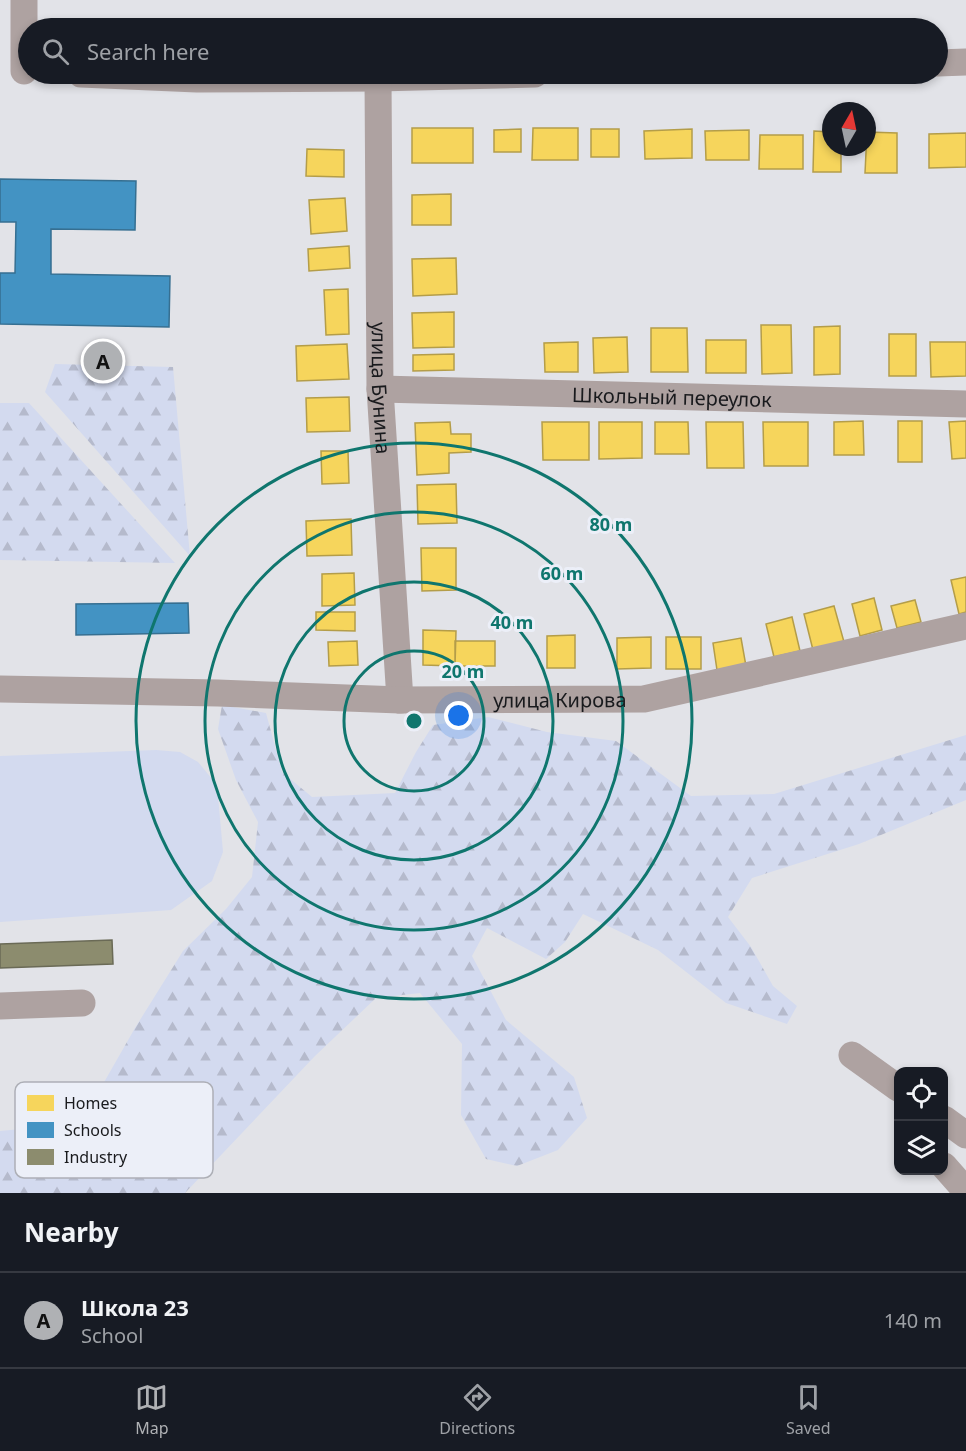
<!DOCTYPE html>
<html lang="en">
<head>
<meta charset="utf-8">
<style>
	body { margin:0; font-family:"Noto Sans",sans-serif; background:#20242c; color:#f1f3f6 }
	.controls { position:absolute; right:18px; bottom:18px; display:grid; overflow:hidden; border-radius:12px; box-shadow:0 3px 9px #0003 }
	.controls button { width:54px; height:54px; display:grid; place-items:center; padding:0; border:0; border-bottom:2px solid #363941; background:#171b24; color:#f1f3f6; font:30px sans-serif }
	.compass { position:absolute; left:822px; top:102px; width:54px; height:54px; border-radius:50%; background:#171b24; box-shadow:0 3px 9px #0003; rotate:9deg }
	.you { position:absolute; left:459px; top:716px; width:21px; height:21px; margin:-15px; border:4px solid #fff; border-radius:50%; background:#1a73e8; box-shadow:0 0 0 9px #1a73e833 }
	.badge { display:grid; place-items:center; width:39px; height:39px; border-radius:50%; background:#afb1b4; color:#111; font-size:20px; font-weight:700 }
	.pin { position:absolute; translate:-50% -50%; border:3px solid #fff; box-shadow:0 2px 6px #0006 }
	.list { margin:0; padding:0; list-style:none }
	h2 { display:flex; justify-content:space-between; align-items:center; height:78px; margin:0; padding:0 24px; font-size:26px }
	h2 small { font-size:20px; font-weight:400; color:#9ea1a6 }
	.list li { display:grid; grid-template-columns:39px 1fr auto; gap:18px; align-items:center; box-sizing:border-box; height:96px; padding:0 24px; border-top:2px solid #363941 }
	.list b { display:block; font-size:22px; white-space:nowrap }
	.list p { margin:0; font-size:20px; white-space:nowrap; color:#9ea1a6 }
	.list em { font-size:20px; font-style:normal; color:#9ea1a6 }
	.icon { flex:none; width:33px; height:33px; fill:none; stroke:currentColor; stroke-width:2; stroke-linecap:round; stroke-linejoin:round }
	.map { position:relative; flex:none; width:966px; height:1193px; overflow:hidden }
	.search { position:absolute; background:#171b24; box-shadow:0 3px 9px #0003; left:18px; right:18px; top:18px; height:66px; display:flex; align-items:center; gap:15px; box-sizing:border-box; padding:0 21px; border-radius:33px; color:#9ea1a6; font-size:22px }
	.sheet { height:174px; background:#171b24 }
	nav { display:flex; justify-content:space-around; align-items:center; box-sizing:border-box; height:84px; border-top:2px solid #363941; background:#171b24; font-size:16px; color:#9ea1a6 }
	nav a { display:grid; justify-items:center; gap:3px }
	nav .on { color:#afb1b4 }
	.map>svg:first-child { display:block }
	.grass { fill:#d3daef }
	.forest { fill:url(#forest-firs) }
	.homes { fill:#f6d55c; stroke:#b49d49; stroke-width:1.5 }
	.schools { fill:#4393c3; stroke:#366f91; stroke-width:1.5 }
	.industry { fill:#8c8c6e; stroke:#6a6a56; stroke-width:1.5 }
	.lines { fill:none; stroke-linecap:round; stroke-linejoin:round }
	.minor { stroke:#aea2a1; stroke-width:27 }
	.ring { fill:none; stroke:#0f766e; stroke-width:3 }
	.labels { text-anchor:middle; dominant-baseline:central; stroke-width:6; stroke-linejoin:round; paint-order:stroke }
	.street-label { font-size:20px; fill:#191a1d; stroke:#eceff8 }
	.key { fill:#eceff8; stroke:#adafb6; stroke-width:1.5 }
	.key-label { font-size:16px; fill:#191a1d }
	.centre { fill:#0f766e; stroke:#eceff8; stroke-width:3 }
	.ring-label { font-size:18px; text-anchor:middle; font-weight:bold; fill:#0f766e; stroke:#eceff8; stroke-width:6; stroke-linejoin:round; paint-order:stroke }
</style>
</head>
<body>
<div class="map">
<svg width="966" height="1193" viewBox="0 0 966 1193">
	<defs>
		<pattern id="forest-firs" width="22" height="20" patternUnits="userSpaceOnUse" patternTransform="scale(1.5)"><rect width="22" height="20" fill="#d3daef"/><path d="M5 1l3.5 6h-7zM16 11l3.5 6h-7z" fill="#b5bacc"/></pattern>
	</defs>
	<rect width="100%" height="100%" fill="#e2e3e8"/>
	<path class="grass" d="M156,750L180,752L198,762L217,785L223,852L212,881L171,910L0,922V756Z"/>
	<path class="forest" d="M55,364L173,367L190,556L45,392Z
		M0,403H29L175,563L0,560Z
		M222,705L266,713L282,772L312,797L395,793L416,752L433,725L488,717L547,732L616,741L691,796L774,794L966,735V800L859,844L752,878L728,917L751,947L773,986L797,1006L787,1024L726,1003L658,950L583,914L565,942L546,959L487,928L472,956L506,1020L574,1077L587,1118L558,1150L517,1166L486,1159L461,1115L462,1044L420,993L376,998L315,1056L185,1193H0V1131L63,1125L91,1105L135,1028L183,951L226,909L252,877L258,822L236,780L218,729Z"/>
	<path class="homes" d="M412,128H473V163H412Z
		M533,128H578V160H532Z
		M521,129V152H494V130Z
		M591,129H619V157H591Z
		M692,129V158L645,159L644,131Z
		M749,130V160H706L705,131Z
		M814,131L831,132V147H841V172H813Z
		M867,132L897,133V173H865Z
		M966,133V167L929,168V134Z
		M760,135H803V169H759Z
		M307,149L344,150V177L306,176Z
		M451,194V225H412V195Z
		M345,198L347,231L311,234L309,200Z
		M349,246L350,268L309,271L308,249Z
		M456,258L457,294L413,296L412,259Z
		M348,289L349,334L326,335L324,290Z
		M454,312V347L413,348L412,313Z
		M761,325H791L792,373L762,374Z
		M840,326V374L814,375V327Z
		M651,328H687L688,372H651Z
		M889,334H916V376H889Z
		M627,337L628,372L594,373L593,338Z
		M706,340H746V373H706Z
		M578,342V372H545L544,343Z
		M930,342H966V376L931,377Z
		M347,344L349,379L297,381L296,346Z
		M454,354V370L413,371V355Z
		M349,397L350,431L307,432L306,398Z
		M863,421L864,455H834V422Z
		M898,421H922V462H898Z
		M966,421V458L952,459L949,422Z
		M450,422L451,434H471V452L449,453V473L417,475L415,423Z
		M542,422H589V460H543Z
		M599,422H642V458L599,459Z
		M655,422H688L689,454H655Z
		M706,422H743L744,468H707Z
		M763,422H808V466H764Z
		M321,451H348L349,483L322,484Z
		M456,484L457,523L418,524L417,485Z
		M351,519L352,555L307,556L306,521Z
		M421,548H456V590L422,591Z
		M354,573L355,605L322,606V574Z
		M966,577V612L959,614L951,580Z
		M874,598L882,630L860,636L852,604Z
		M915,600L921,622L897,628L891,606Z
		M834,606L844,642L813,650L804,614Z
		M316,612H355V631L316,630Z
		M792,617L800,651L774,657L766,624Z
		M423,630L456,631L455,666L423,665Z
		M575,635V668H547V636Z
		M651,637V668L617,669V638Z
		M666,637H701V669H666Z
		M741,638L746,666L717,670L713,643Z
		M357,641L358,665L329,666L328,642Z
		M455,641H495V666H455Z"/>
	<path class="schools" d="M0,179L136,181L135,230L51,229V274L170,276L169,327L0,324V273H15L16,222H0Z
		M188,603L189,633L76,635V604Z"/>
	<path class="industry" d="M112,940L113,964L0,968V944Z"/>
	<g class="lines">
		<g class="minor">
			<path d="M938,63L966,62"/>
			<path d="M24,71V0"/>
			<path d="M81,74L197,79L378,78L535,74"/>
			<path id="s1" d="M378,78L380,389L400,700"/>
			<path id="s2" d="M380,389L966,404"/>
			<path id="s3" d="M0,689L218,693L400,700L644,699L966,626"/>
			<path d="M0,1006L82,1003"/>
			<path d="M852,1055L898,1088"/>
			<path d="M944,1119L966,1135"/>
			<path d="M944,1166L966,1191"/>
		</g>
	</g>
	<g class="ring">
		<circle cx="414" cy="721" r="70"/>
		<circle cx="414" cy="721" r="139"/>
		<circle cx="414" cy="721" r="209"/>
		<circle cx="414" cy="721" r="278"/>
	</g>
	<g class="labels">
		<g class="street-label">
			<text stroke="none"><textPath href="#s1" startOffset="310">улица Бунина</textPath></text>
			<text stroke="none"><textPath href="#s2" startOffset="292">Школьный переулок</textPath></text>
			<text stroke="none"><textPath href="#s3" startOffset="560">улица Кирова</textPath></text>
		</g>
	</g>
	<rect x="15" y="1082" width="198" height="96" rx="9" class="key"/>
	<rect x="27" y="1095" width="27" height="16" fill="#f6d55c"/>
	<rect x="27" y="1122" width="27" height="16" fill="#4393c3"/>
	<rect x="27" y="1149" width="27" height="16" fill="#8c8c6e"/>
	<g class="key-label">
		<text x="64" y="1109">Homes</text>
		<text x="64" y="1136">Schools</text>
		<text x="64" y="1163">Industry</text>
	</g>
	<circle cx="414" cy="721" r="9" class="centre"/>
	<g class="ring-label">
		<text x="611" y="531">80 m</text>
		<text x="562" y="580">60 m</text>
		<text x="512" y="629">40 m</text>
		<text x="463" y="678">20 m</text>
	</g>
</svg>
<div class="controls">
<button><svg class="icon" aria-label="locate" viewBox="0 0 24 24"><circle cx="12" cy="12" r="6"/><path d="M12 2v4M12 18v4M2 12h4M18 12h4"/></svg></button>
<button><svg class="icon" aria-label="layers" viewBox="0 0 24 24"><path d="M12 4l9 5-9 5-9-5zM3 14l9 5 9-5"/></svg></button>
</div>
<svg class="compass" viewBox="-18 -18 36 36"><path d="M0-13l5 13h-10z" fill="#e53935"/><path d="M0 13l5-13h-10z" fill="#9ea1a6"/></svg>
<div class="you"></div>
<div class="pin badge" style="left:103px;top:361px">A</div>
<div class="search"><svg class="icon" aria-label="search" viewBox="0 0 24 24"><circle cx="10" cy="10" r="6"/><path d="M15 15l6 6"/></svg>Search here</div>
</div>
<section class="sheet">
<h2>Nearby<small></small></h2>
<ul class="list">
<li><span class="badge">A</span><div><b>Школа 23</b><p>School</p></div><em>140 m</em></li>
</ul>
</section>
<nav>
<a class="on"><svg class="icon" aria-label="map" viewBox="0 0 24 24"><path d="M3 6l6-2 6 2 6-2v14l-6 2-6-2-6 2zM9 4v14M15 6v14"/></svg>Map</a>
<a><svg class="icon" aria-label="directions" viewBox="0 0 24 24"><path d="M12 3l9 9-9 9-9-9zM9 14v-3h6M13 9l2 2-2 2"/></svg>Directions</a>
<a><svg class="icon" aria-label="saved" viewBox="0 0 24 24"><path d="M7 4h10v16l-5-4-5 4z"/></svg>Saved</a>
</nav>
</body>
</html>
